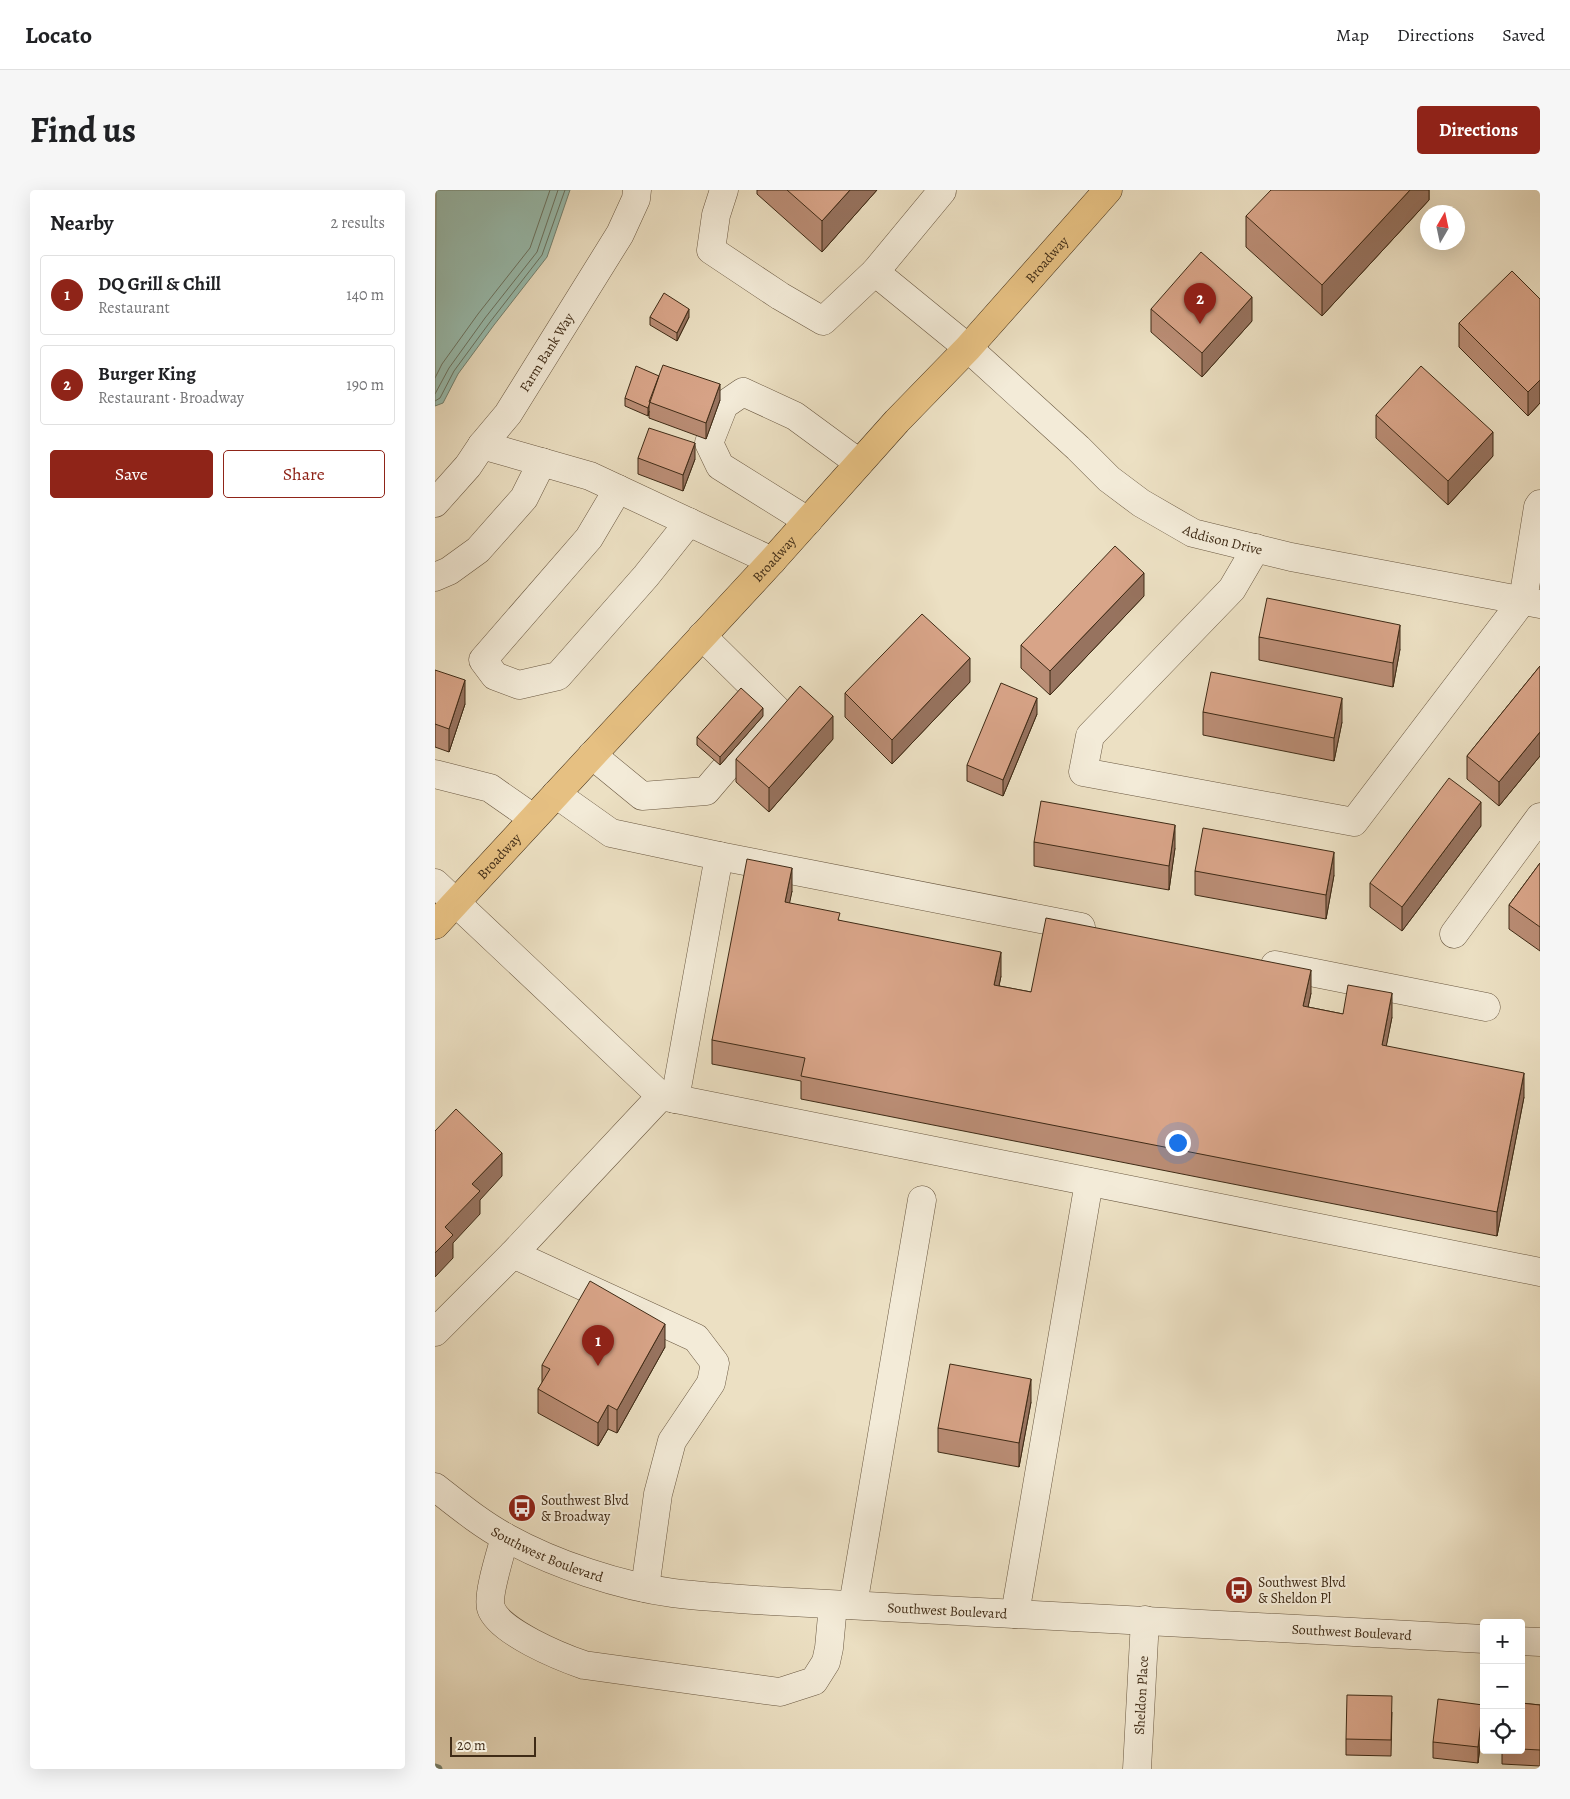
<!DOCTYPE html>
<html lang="en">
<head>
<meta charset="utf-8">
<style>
	body { margin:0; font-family:Alegreya,serif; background:#f6f6f6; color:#202124 }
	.controls { position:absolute; right:15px; bottom:15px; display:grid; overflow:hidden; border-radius:5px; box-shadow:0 5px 20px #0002 }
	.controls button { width:45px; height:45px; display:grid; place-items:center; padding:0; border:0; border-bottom:1px solid #e0e0e0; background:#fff; color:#202124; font:25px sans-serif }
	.compass { position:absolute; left:985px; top:15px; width:45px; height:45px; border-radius:50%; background:#fff; box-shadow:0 5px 20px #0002; rotate:9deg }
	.scale { position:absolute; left:15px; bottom:12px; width:86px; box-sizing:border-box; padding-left:5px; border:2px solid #3f2b16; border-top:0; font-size:14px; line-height:18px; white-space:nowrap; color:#3f2b16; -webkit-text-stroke:4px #f3ebd8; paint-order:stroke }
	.you { position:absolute; left:742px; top:952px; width:18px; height:18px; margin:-12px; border:4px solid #fff; border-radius:50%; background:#1a73e8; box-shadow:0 0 0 8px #1a73e833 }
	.badge { display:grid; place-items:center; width:32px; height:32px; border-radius:50%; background:#8f2418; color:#fff; font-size:16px; font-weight:700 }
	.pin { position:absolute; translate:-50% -41px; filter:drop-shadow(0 1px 2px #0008) }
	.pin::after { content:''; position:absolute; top:26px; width:18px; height:15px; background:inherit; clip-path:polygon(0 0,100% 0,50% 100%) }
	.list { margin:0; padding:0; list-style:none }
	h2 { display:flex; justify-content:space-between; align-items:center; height:65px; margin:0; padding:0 20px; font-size:21px }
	h2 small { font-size:16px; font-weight:400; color:#757577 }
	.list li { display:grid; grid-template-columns:32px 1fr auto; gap:15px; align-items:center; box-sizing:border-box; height:80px; margin:0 10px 10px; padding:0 10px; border:1px solid #e0e0e0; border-radius:5px }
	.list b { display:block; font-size:19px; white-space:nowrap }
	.list p { margin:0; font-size:16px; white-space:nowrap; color:#757577 }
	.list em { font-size:16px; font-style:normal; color:#757577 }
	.actions { display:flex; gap:10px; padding:15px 20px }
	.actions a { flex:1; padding:11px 0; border:1px solid #8f2418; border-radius:5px; text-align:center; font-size:18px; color:#8f2418 }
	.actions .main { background:#8f2418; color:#fff }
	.icon { flex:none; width:28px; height:28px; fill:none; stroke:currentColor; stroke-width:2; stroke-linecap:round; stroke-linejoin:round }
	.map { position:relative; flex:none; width:1105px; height:1579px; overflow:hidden; border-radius:5px }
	header { display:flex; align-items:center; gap:30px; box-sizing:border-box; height:70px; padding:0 25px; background:#fff; border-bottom:1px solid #e0e0e0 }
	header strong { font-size:24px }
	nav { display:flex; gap:28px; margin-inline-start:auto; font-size:18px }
	.intro { display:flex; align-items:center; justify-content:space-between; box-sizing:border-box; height:120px; padding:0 30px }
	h1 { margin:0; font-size:35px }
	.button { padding:12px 22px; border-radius:5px; background:#8f2418; color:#fff; font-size:18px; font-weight:700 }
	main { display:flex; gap:30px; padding:0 30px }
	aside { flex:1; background:#fff; border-radius:5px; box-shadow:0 5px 20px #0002 }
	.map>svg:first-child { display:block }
	.water { fill:#99bdaf; stroke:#758372 }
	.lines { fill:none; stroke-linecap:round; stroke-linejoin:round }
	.shore { stroke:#6c7462; stroke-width:1 }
	.stream { stroke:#758372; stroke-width:9 }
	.minor-casing { stroke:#6a5841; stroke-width:29 }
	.major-casing { stroke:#3f2b16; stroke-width:29 }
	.minor { stroke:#f3ebd8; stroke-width:28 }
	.major { stroke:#e6c082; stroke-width:28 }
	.wall { fill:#ba8d75; stroke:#3f2b16 }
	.shaded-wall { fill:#97735f; stroke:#3f2b16 }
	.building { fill:#d8a488; stroke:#3f2b16 }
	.labels { text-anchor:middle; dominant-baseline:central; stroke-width:4; stroke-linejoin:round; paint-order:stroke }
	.street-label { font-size:14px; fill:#3f2b16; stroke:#f3ebd8 }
	.poi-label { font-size:14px; fill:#3f2b16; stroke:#f3ebd8; text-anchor:start }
</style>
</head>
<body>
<header>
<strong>Locato</strong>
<nav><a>Map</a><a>Directions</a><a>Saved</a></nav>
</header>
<div class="intro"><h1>Find us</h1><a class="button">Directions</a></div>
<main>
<aside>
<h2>Nearby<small>2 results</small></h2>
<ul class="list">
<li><span class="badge">1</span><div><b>DQ Grill &amp; Chill</b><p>Restaurant</p></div><em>140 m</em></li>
<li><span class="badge">2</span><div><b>Burger King</b><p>Restaurant · Broadway</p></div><em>190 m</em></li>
</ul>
<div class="actions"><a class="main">Save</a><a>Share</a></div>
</aside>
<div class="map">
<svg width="1105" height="1579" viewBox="0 0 1105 1579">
	<rect width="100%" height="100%" fill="#ece0c3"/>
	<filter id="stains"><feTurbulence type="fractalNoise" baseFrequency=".004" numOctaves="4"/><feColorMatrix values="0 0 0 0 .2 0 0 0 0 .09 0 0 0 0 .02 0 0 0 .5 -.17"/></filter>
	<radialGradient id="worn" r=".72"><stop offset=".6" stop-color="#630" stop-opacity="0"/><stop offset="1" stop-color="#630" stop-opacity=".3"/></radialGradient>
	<path class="water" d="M1,0H135L112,67L59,135L23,184L8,213L0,216Z"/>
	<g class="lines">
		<path class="shore" d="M0,188L7,174L43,124L95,58L115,0
			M0,204L14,178L50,128L102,62L123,0
			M0,211L5,208L19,181L55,132L107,65L130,0"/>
		<path class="stream" d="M0,1578L3,1579"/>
		<defs>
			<g id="minor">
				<path id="s1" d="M289,0L281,25L276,60L345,106L388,131L440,82L533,158L643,258L674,289L706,313L758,343L856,367L1105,414"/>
				<path d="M440,82L507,1"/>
				<path d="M47,255L155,286L337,371"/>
				<path d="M183,299L154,348L48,470L60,486L84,495L123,486L211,386L254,332"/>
				<path id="s2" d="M0,313L33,276L47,255L73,224L185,44L201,9L202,0"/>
				<path d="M373,331L285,276L274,253L289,215L308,202L360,226L424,273"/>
				<path d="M821,358L797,399L655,546L648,582L919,632L1088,410L1103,317L1105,314"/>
				<path d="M0,387L14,381L43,360L89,308L107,272"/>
				<path d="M157,565L207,606L271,601L341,519L267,446"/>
				<path d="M0,584L55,598L98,628"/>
				<path d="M121,604L176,643L284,666L240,909"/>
				<path d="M284,666L646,737"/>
				<path d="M0,693L226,906"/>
				<path d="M1019,744L1105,627"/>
				<path d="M840,775L1051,817"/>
				<path d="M78,1064L226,906L1105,1082"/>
				<path d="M0,1142L78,1064L261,1148L280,1173L276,1193L237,1251L223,1304L210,1398"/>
				<path id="s3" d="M0,1297C23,1315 46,1334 72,1348C119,1374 185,1396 238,1403C271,1407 304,1409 337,1411L1049,1449"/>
				<path d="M70,1347C66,1362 52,1405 56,1418C64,1442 126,1467 149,1475L345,1502L379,1491L391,1472L394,1458L398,1415"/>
				<path d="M418,1415L487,1010"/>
				<path d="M580,1424L654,992"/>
				<path d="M1086,1451L1105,1452"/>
				<path id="s4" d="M702,1579L710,1430"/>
			</g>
			<g id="major">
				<path id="s5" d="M0,735L337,371L462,231L533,158L673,0"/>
			</g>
		</defs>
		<use href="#minor" class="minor-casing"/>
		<use href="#major" class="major-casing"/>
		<use href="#minor" class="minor"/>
		<use href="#major" class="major"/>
	</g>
	<path class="wall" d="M322,0H442L387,62L322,4Z
		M994,0V10L887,126L811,57V26Z
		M1105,109V213L1093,226L1024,157V133Z
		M716,119L817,131L767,187L716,142Z
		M215,127H254L242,151L215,135Z
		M190,208L285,210L271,249L214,228V221L213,226L190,216Z
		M941,225L1058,266L1013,315L941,248Z
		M203,268L260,269L248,301L203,284Z
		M709,406L615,505L586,478V455Z
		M824,447L965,459L958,497L824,470Z
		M1105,476V566L1064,616L1032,589V566Z
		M0,480L30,514L14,562L0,557Z
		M535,492L457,574L410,527V503Z
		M768,522L907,532L899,571L768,545Z
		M602,524L568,606L532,591V575Z
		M328,526L285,575L262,555V547Z
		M398,549L334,622L301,592V569Z
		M1046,636L967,741L935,717V693Z
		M599,652L740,658L734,700L599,676Z
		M1105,673V761L1074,739V715Z
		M760,681L899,685L891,729L760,705Z
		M357,701L354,713L566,786L564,796L596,802L876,803L873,817L908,824L957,827L951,856L1089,907L1062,1046L366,909V891L277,874V850Z
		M230,1157L182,1243L173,1239L163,1256L103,1223V1199L107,1193V1175Z
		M596,1212L584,1277L503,1262V1238Z
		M1086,1513L1105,1515V1576L1067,1574V1560H1086Z
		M957,1522L956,1566L911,1565V1549Z
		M1048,1531L1043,1573L998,1568V1552Z"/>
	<path class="shaded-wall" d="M415,0H442L387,62V31Z
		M975,0H994V10L887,126V95Z
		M817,107V131L767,187V163Z
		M254,119V127L242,151V143Z
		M1105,190V213L1093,226V202Z
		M285,194V210L271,249V233Z
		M214,213V221L213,226V218Z
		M1058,242V266L1013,315V291Z
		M260,253V269L248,301V285Z
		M709,383V406L615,505V481Z
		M965,435V459L958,497V473Z
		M535,468V492L457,574V550Z
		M30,490V514L14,562V539Z
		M602,508V524L568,606V590Z
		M907,508V532L899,571V548Z
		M328,518V526L285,575V567Z
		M398,526V549L334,622V598Z
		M1105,542V566L1064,616V592Z
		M1046,612V636L967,741V717Z
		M740,635V658L734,700V676Z
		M899,662V685L891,729V705Z
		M357,678V701L350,736V712Z
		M566,762V786L559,818V795Z
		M876,780V803L868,840V816Z
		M957,803V827L947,878V855Z
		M1089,883V907L1062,1046V1022Z
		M67,963V986L45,1010V1024L18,1053V1068L0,1087V1063L10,1037L37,994Z
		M230,1134V1157L182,1243V1220Z
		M596,1189V1212L584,1277V1253Z
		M173,1215V1239L163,1256V1233Z
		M1048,1515V1531L1043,1573V1557Z"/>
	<path class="building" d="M352,0H415L387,31Z
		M836,0H975L887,95L811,26Z
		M766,62L817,107L767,163L716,119Z
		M1077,81L1105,109V190L1093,202L1024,133Z
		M229,103L254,119L242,143L215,127Z
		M228,175L285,194L271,233L214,212Z
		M201,176L224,186L213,218L190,208Z
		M986,176L1058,242L1013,291L941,225Z
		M214,238L260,253L248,285L203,268Z
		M680,356L709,383L615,481L586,455Z
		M832,408L965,435L958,473L824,447Z
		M487,424L535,468L457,550L410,503Z
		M1105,476V542L1064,592L1032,566Z
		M0,480L30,490L14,539L0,534Z
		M776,482L907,508L899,548L768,522Z
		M566,493L602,508L568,590L532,575Z
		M365,496L398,526L334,598L301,569Z
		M306,498L328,518L285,567L262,547Z
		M1014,588L1046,612L967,717L935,693Z
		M606,611L740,635L734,676L599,652Z
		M768,638L899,662L891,705L760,681Z
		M312,669L357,678L350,712L405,723L403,730L566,762L559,795L596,802L611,728L876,780L868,816L908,824L913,795L957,803L947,855L1089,883L1062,1022L366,886L370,868L277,850Z
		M1105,673V737L1074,715Z
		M21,919L67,963L37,994L45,1001L10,1037L18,1045L0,1063V941Z
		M155,1091L230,1134L182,1220L173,1215L163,1233L103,1199L115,1179L107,1175Z
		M515,1174L596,1189L584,1253L503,1238Z
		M912,1505L957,1506L956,1550L911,1549Z
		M1003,1509L1048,1515L1043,1557L998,1552Z
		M1086,1513L1105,1515V1560L1086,1559Z"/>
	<defs>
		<symbol id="bus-disc" viewBox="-11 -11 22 22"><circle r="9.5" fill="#8f2418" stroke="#f3ebd8"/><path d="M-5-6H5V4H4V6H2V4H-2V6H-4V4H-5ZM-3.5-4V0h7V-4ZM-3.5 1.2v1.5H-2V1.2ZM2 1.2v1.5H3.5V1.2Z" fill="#fff"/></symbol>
	</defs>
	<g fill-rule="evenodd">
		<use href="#bus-disc" x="71" y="1302" width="32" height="32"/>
		<use href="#bus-disc" x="788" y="1384" width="32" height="32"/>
	</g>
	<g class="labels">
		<g class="street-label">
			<text stroke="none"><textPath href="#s5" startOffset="904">Broadway</textPath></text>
			<text stroke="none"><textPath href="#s2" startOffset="188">Farm Bank Way</textPath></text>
			<text stroke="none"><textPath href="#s1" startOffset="709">Addison Drive</textPath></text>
			<text stroke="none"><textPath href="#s5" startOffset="499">Broadway</textPath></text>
			<text stroke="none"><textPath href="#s5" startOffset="94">Broadway</textPath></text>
			<text stroke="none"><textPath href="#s3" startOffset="132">Southwest Boulevard</textPath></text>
			<text stroke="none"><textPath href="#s3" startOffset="539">Southwest Boulevard</textPath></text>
			<text stroke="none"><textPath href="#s3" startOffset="944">Southwest Boulevard</textPath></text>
			<text stroke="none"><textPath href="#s4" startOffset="74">Sheldon Place</textPath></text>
		</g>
		<g class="poi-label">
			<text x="106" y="1310">Southwest Blvd<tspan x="106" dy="16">&amp; Broadway</tspan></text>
			<text x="823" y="1392">Southwest Blvd<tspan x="823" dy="16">&amp; Sheldon Pl</tspan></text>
		</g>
	</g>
	<rect width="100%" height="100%" filter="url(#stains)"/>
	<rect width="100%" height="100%" fill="url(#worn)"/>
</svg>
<div class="controls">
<button>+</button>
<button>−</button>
<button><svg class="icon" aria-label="locate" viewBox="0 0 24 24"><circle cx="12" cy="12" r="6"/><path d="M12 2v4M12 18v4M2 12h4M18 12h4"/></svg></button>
</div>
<svg class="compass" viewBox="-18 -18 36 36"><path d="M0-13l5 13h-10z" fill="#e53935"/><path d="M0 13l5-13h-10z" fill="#757577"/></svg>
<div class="scale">20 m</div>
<div class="you"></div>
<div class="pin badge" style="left:163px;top:1176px">1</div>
<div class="pin badge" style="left:765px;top:134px">2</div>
</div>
</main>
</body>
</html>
